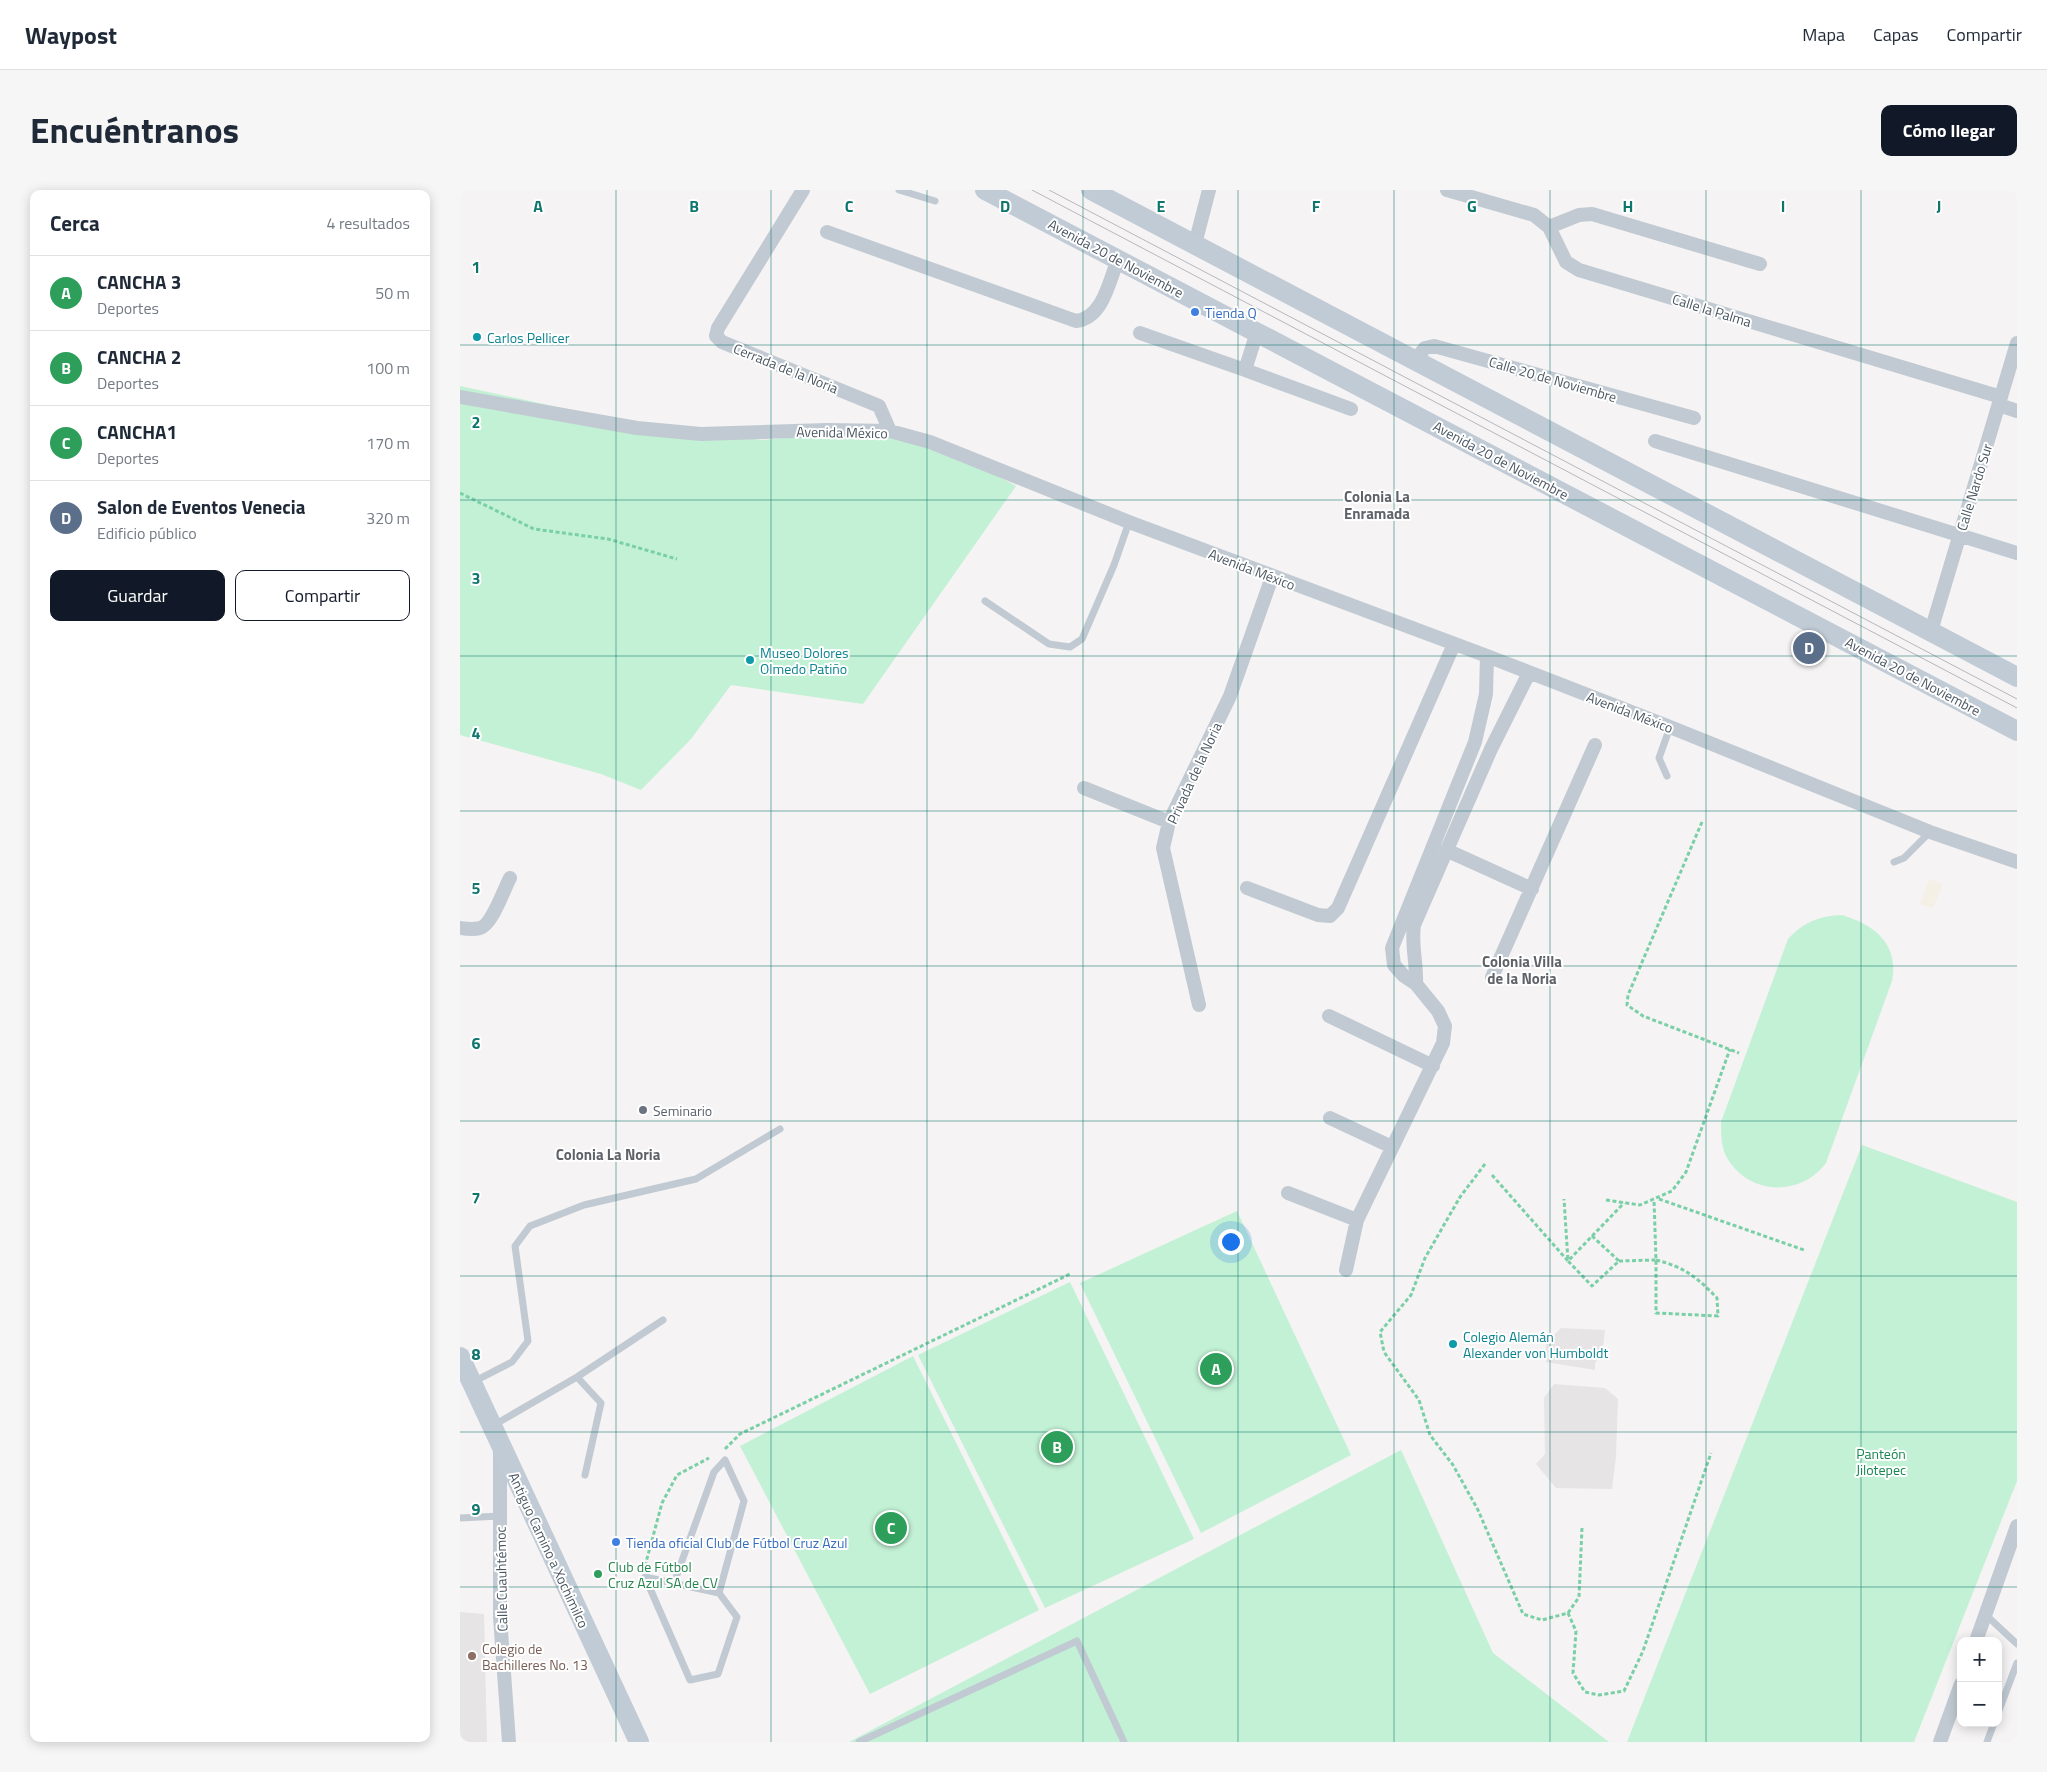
<!DOCTYPE html>
<html lang="es">
<head>
<meta charset="utf-8">
<style>
	body { margin:0; font-family:"Titillium Web",sans-serif; background:#f6f6f7; color:#1f2937 }
	.controls { position:absolute; right:15px; bottom:15px; display:grid; overflow:hidden; border-radius:10px; box-shadow:0 2px 12px #0003 }
	.controls button { width:45px; height:45px; display:grid; place-items:center; padding:0; border:0; border-bottom:1px solid #e0e1e3; background:#fff; color:#1f2937; font:25px sans-serif }
	.you { position:absolute; left:770px; top:1051px; width:18px; height:18px; margin:-12px; border:4px solid #fff; border-radius:50%; background:#1a73e8; box-shadow:0 0 0 8px #1a73e833 }
	.badge { display:grid; place-items:center; width:32px; height:32px; border-radius:50%; background:#111827; color:#fff; font-size:16px; font-weight:700 }
	.pin { position:absolute; translate:-50% -50%; border:2px solid #fff; box-shadow:0 1px 5px #0006 }
	.list { margin:0; padding:0; list-style:none }
	h2 { display:flex; justify-content:space-between; align-items:center; height:65px; margin:0; padding:0 20px; font-size:21px }
	h2 small { font-size:16px; font-weight:400; color:#747a83 }
	.list li { display:grid; grid-template-columns:32px 1fr auto; gap:15px; align-items:center; box-sizing:border-box; height:75px; padding:0 20px; border-top:1px solid #e0e1e3 }
	.list b { display:block; font-size:19px; white-space:nowrap }
	.list p { margin:0; font-size:16px; white-space:nowrap; color:#747a83 }
	.list em { font-size:16px; font-style:normal; color:#747a83 }
	.actions { display:flex; gap:10px; padding:15px 20px }
	.actions a { flex:1; padding:11px 0; border:1px solid #111827; border-radius:10px; text-align:center; font-size:18px; color:#111827 }
	.actions .main { background:#111827; color:#fff }
	.map { position:relative; flex:none; width:1557px; height:1552px; overflow:hidden; border-radius:10px }
	header { display:flex; align-items:center; gap:30px; box-sizing:border-box; height:70px; padding:0 25px; background:#fff; border-bottom:1px solid #e0e1e3 }
	header strong { font-size:24px }
	nav { display:flex; gap:28px; margin-inline-start:auto; font-size:18px }
	.intro { display:flex; align-items:center; justify-content:space-between; box-sizing:border-box; height:120px; padding:0 30px }
	h1 { margin:0; font-size:35px }
	.button { padding:12px 22px; border-radius:10px; background:#111827; color:#fff; font-size:18px; font-weight:700 }
	main { display:flex; gap:30px; padding:0 30px }
	aside { flex:1; background:#fff; border-radius:10px; box-shadow:0 2px 12px #0003 }
	.map>svg:first-child { display:block }
	.education { fill:#e6e4e5 }
	.green { fill:#c3f1d5 }
	.sand { fill:#f5f0e5 }
	.lines { fill:none; stroke-linecap:round; stroke-linejoin:round }
	.path { stroke:#7ad0a6; stroke-width:3; stroke-dasharray:4 2.5; stroke-linecap:butt }
	.service { stroke:#c1cad2; stroke-width:7 }
	.minor { stroke:#c1cad2; stroke-width:14 }
	.secondary { stroke:#c1cbd6; stroke-width:20 }
	.tram { stroke:#b5b8bd; stroke-width:1 }
	.grid { fill:none; stroke:#0f766e; stroke-width:1; stroke-opacity:0.55 }
	.shop-dot { fill:#3f7fe0; stroke:#fff; stroke-width:2 }
	.culture-dot { fill:#0f9aa8; stroke:#fff; stroke-width:2 }
	.worship-dot { fill:#6b7280; stroke:#fff; stroke-width:2 }
	.leisure-dot { fill:#2e9e5b; stroke:#fff; stroke-width:2 }
	.education-dot { fill:#8d6e63; stroke:#fff; stroke-width:2 }
	.labels { text-anchor:middle; dominant-baseline:central; stroke-width:4; stroke-linejoin:round; paint-order:stroke }
	.street-label { font-size:14px; fill:#4a5661; stroke:#fff }
	.shop-label { font-size:14px; fill:#366cbe; stroke:#fff; text-anchor:start }
	.culture-label { font-size:14px; fill:#0d838f; stroke:#fff; text-anchor:start }
	.worship-label { font-size:14px; fill:#5b616d; stroke:#fff; text-anchor:start }
	.park-label { font-size:14px; fill:#17864f; stroke:#fff }
	.leisure-label { font-size:14px; fill:#27864d; stroke:#fff; text-anchor:start }
	.education-label { font-size:14px; fill:#785e54; stroke:#fff; text-anchor:start }
	.neighbourhood-label { font-size:15px; font-weight:bold; fill:#5f6368; stroke:#fff }
	.grid-label { font-size:16px; text-anchor:middle; font-weight:bold; fill:#0f766e; stroke:#fff; stroke-width:4; stroke-linejoin:round; paint-order:stroke }
</style>
</head>
<body>
<header>
<strong>Waypost</strong>
<nav><a>Mapa</a><a>Capas</a><a>Compartir</a></nav>
</header>
<div class="intro"><h1>Encuéntranos</h1><a class="button">Cómo llegar</a></div>
<main>
<aside>
<h2>Cerca<small>4 resultados</small></h2>
<ul class="list">
<li><span class="badge" style="background:#2e9e5b">A</span><div><b>CANCHA 3</b><p>Deportes</p></div><em>50 m</em></li>
<li><span class="badge" style="background:#2e9e5b">B</span><div><b>CANCHA 2</b><p>Deportes</p></div><em>100 m</em></li>
<li><span class="badge" style="background:#2e9e5b">C</span><div><b>CANCHA1</b><p>Deportes</p></div><em>170 m</em></li>
<li><span class="badge" style="background:#5c6f8a">D</span><div><b>Salon de Eventos Venecia</b><p>Edificio público</p></div><em>320 m</em></li>
</ul>
<div class="actions"><a class="main">Guardar</a><a>Compartir</a></div>
</aside>
<div class="map">
<svg width="1557" height="1552" viewBox="0 0 1557 1552">
	<rect width="100%" height="100%" fill="#f5f3f3"/>
	<path class="education" d="M1101,1138L1145,1140L1143,1156L1135,1174V1180L1086,1172V1153Z
		M1094,1194L1145,1198L1158,1209L1156,1266L1152,1299L1096,1298L1076,1274L1085,1264L1084,1208Z
		M0,1422L24,1424L27,1552H0Z"/>
	<path class="green" d="M0,196L181,235L302,250L415,240L470,250L556,296L403,514L271,495L231,549L181,600L141,584L0,545Z
		M1382,725C1415,735 1439,754 1432,791L1366,973C1340,1008 1287,1005 1266,966C1261,956 1261,943 1261,932L1328,749C1344,732 1359,726 1382,725Z
		M1402,955L1557,1012V1291L1454,1552H1167Z
		M777,1021L891,1265L741,1343L620,1093Z
		M610,1092L734,1349L585,1418L458,1165Z
		M453,1166L579,1420L410,1504L280,1256Z
		M941,1260L1033,1463L1149,1552H389Z"/>
	<path class="sand" d="M1469,689L1483,694L1473,718L1460,714Z"/>
	<g class="lines">
		<path class="path" d="M0,303L74,339L148,349L217,369
			M1242,632L1168,805L1167,815L1183,826L1279,863
			M1025,974L1000,1007L965,1068L951,1105L920,1142L924,1162L959,1210L970,1245L993,1275L1018,1320L1063,1424L1082,1430L1108,1423L1119,1407L1122,1338
			M1032,985L1108,1071L1104,1009
			M1199,1009L1344,1060
			M1146,1010L1180,1015L1212,1001L1226,982L1270,859
			M1132,1046L1159,1071L1132,1096L1108,1071L1164,1013
			M1196,1070C1224,1077 1237,1087 1257,1108L1258,1126L1196,1123Z
			M1159,1071L1196,1070L1194,1010
			M265,1259L280,1244L610,1084
			M185,1376L202,1313L217,1285L249,1268
			M1108,1423L1116,1441L1113,1483L1125,1502L1139,1505L1164,1501L1183,1461L1251,1263"/>
		<path class="service" d="M439,0L475,11
			M525,411L589,454L610,457L622,449L654,375L669,332
			M1207,586L1199,568L1210,537
			M1434,672L1444,668L1470,642
			M117,1187L141,1213L125,1285
			M13,1192L52,1172L68,1151L55,1056L70,1036L124,1015L236,989L320,939
			M34,1235L117,1187L203,1130
			M0,1328L40,1326
			M185,1387L259,1403L277,1427L258,1484L230,1490Z
			M214,1393L254,1282L265,1270L284,1311L259,1403
			M1526,1425L1557,1454
			M1538,1523L1557,1473
			M399,1552L617,1451L664,1552
			M1527,1552L1534,1533"/>
		<path class="minor" d="M343,0L258,138L256,146L262,152L419,216L430,241
			M987,0L1074,25L1089,37L1106,72L1119,80L1541,207
			M1089,37L1119,25L1132,24L1300,74
			M367,42L616,131C643,128 649,92 658,69
			M735,54L749,0
			M680,143L785,180L797,142
			M956,169L965,158L974,156L1234,228
			M785,180L891,219
			M0,207L177,238L241,244L367,240L430,241L470,252L669,332L1027,466L1210,537L1470,642L1557,672
			M1539,215L1557,221
			M1195,251L1557,363
			M1471,441L1557,153
			M624,598L709,632
			M986,660L1072,699
			M787,698L858,725L870,726L878,718L994,454
			M0,738C7,739 13,740 20,738C32,735 44,699 50,688
			M1032,787L1135,555
			M956,794C957,773 951,755 954,735L1031,559L1069,483
			M739,815L703,658L709,632L770,506L812,387
			M869,826L973,876
			M870,928L932,957
			M828,1003L897,1030
			M886,1080L897,1030L983,853L985,836L978,821L956,794L944,786L934,775L932,758L1015,552L1026,504L1027,466
			M40,1258V1427L49,1552
			M1516,1451L1557,1336
			M1480,1552L1501,1494"/>
		<path class="secondary" d="M525,0L1557,541
			M631,0L1557,487
			M0,1167L179,1552"/>
		<path class="tram" d="M572,0L1557,518
			M589,0L1557,509"/>
	</g>
	<path class="grid" d="M156,0V1552M311,0V1552M467,0V1552M623,0V1552M778,0V1552M934,0V1552M1090,0V1552M1246,0V1552M1401,0V1552M0,155H1557M0,310H1557M0,466H1557M0,621H1557M0,776H1557M0,931H1557M0,1086H1557M0,1242H1557M0,1397H1557"/>
	<g class="shop-dot">
		<circle cx="735" cy="122" r="5"/>
		<circle cx="156" cy="1352" r="5"/>
	</g>
	<g class="culture-dot">
		<circle cx="17" cy="147" r="5"/>
		<circle cx="290" cy="470" r="5"/>
		<circle cx="993" cy="1154" r="5"/>
	</g>
	<circle class="worship-dot" cx="183" cy="920" r="5"/>
	<circle class="leisure-dot" cx="138" cy="1384" r="5"/>
	<circle class="education-dot" cx="12" cy="1466" r="5"/>
	<g class="labels">
		<g class="street-label">
			<text transform="translate(656 68) rotate(28)">Avenida 20 de Noviembre</text>
			<text transform="translate(1252 120) rotate(17)">Calle la Palma</text>
			<text transform="translate(326 178) rotate(22)">Cerrada de la Noria</text>
			<text transform="translate(1093 189) rotate(16)">Calle 20 de Noviembre</text>
			<text transform="translate(382 242) rotate(1)">Avenida México</text>
			<text transform="translate(1041 270) rotate(28)">Avenida 20 de Noviembre</text>
			<text transform="translate(1514 297) rotate(-73)">Calle Nardo Sur</text>
			<text transform="translate(792 379) rotate(21)">Avenida México</text>
			<text transform="translate(1453 486) rotate(28)">Avenida 20 de Noviembre</text>
			<text transform="translate(1170 522) rotate(21)">Avenida México</text>
			<text transform="translate(734 583) rotate(-65)">Privada de la Noria</text>
			<text transform="translate(89 1360) rotate(65)">Antiguo Camino a Xochimilco</text>
			<text transform="translate(41 1389) rotate(-91)">Calle Cuauhtémoc</text>
		</g>
		<g class="shop-label">
			<text x="745" y="122">Tienda Q</text>
			<text x="166" y="1352">Tienda oficial Club de Fútbol Cruz Azul</text>
		</g>
		<g class="culture-label">
			<text x="27" y="147">Carlos Pellicer</text>
			<text x="300" y="462">Museo Dolores<tspan x="300" dy="16">Olmedo Patiño</tspan></text>
			<text x="1003" y="1146">Colegio Alemán<tspan x="1003" dy="16">Alexander von Humboldt</tspan></text>
		</g>
		<g class="worship-label">
			<text x="193" y="920">Seminario</text>
		</g>
		<g class="park-label">
			<text x="1421" y="1263">Panteón<tspan x="1421" dy="16">Jilotepec</tspan></text>
		</g>
		<g class="leisure-label">
			<text x="148" y="1376">Club de Fútbol<tspan x="148" dy="16">Cruz Azul SA de CV</tspan></text>
		</g>
		<g class="education-label">
			<text x="22" y="1458">Colegio de<tspan x="22" dy="16">Bachilleres No. 13</tspan></text>
		</g>
		<g class="neighbourhood-label">
			<text x="917" y="306">Colonia La<tspan x="917" dy="17">Enramada</tspan></text>
			<text x="1062" y="771">Colonia Villa<tspan x="1062" dy="17">de la Noria</tspan></text>
			<text x="148" y="964">Colonia La Noria</text>
		</g>
	</g>
	<g class="grid-label">
		<text x="78" y="22">A</text>
		<text x="234" y="22">B</text>
		<text x="389" y="22">C</text>
		<text x="545" y="22">D</text>
		<text x="701" y="22">E</text>
		<text x="856" y="22">F</text>
		<text x="1012" y="22">G</text>
		<text x="1168" y="22">H</text>
		<text x="1323" y="22">I</text>
		<text x="1479" y="22">J</text>
		<text x="16" y="83">1</text>
		<text x="16" y="238">2</text>
		<text x="16" y="394">3</text>
		<text x="16" y="549">4</text>
		<text x="16" y="704">5</text>
		<text x="16" y="859">6</text>
		<text x="16" y="1014">7</text>
		<text x="16" y="1170">8</text>
		<text x="16" y="1325">9</text>
	</g>
</svg>
<div class="controls">
<button>+</button>
<button>−</button>
</div>
<div class="you"></div>
<div class="pin badge" style="left:756px;top:1179px;background:#2e9e5b">A</div>
<div class="pin badge" style="left:597px;top:1257px;background:#2e9e5b">B</div>
<div class="pin badge" style="left:431px;top:1338px;background:#2e9e5b">C</div>
<div class="pin badge" style="left:1349px;top:458px;background:#5c6f8a">D</div>
</div>
</main>
</body>
</html>
